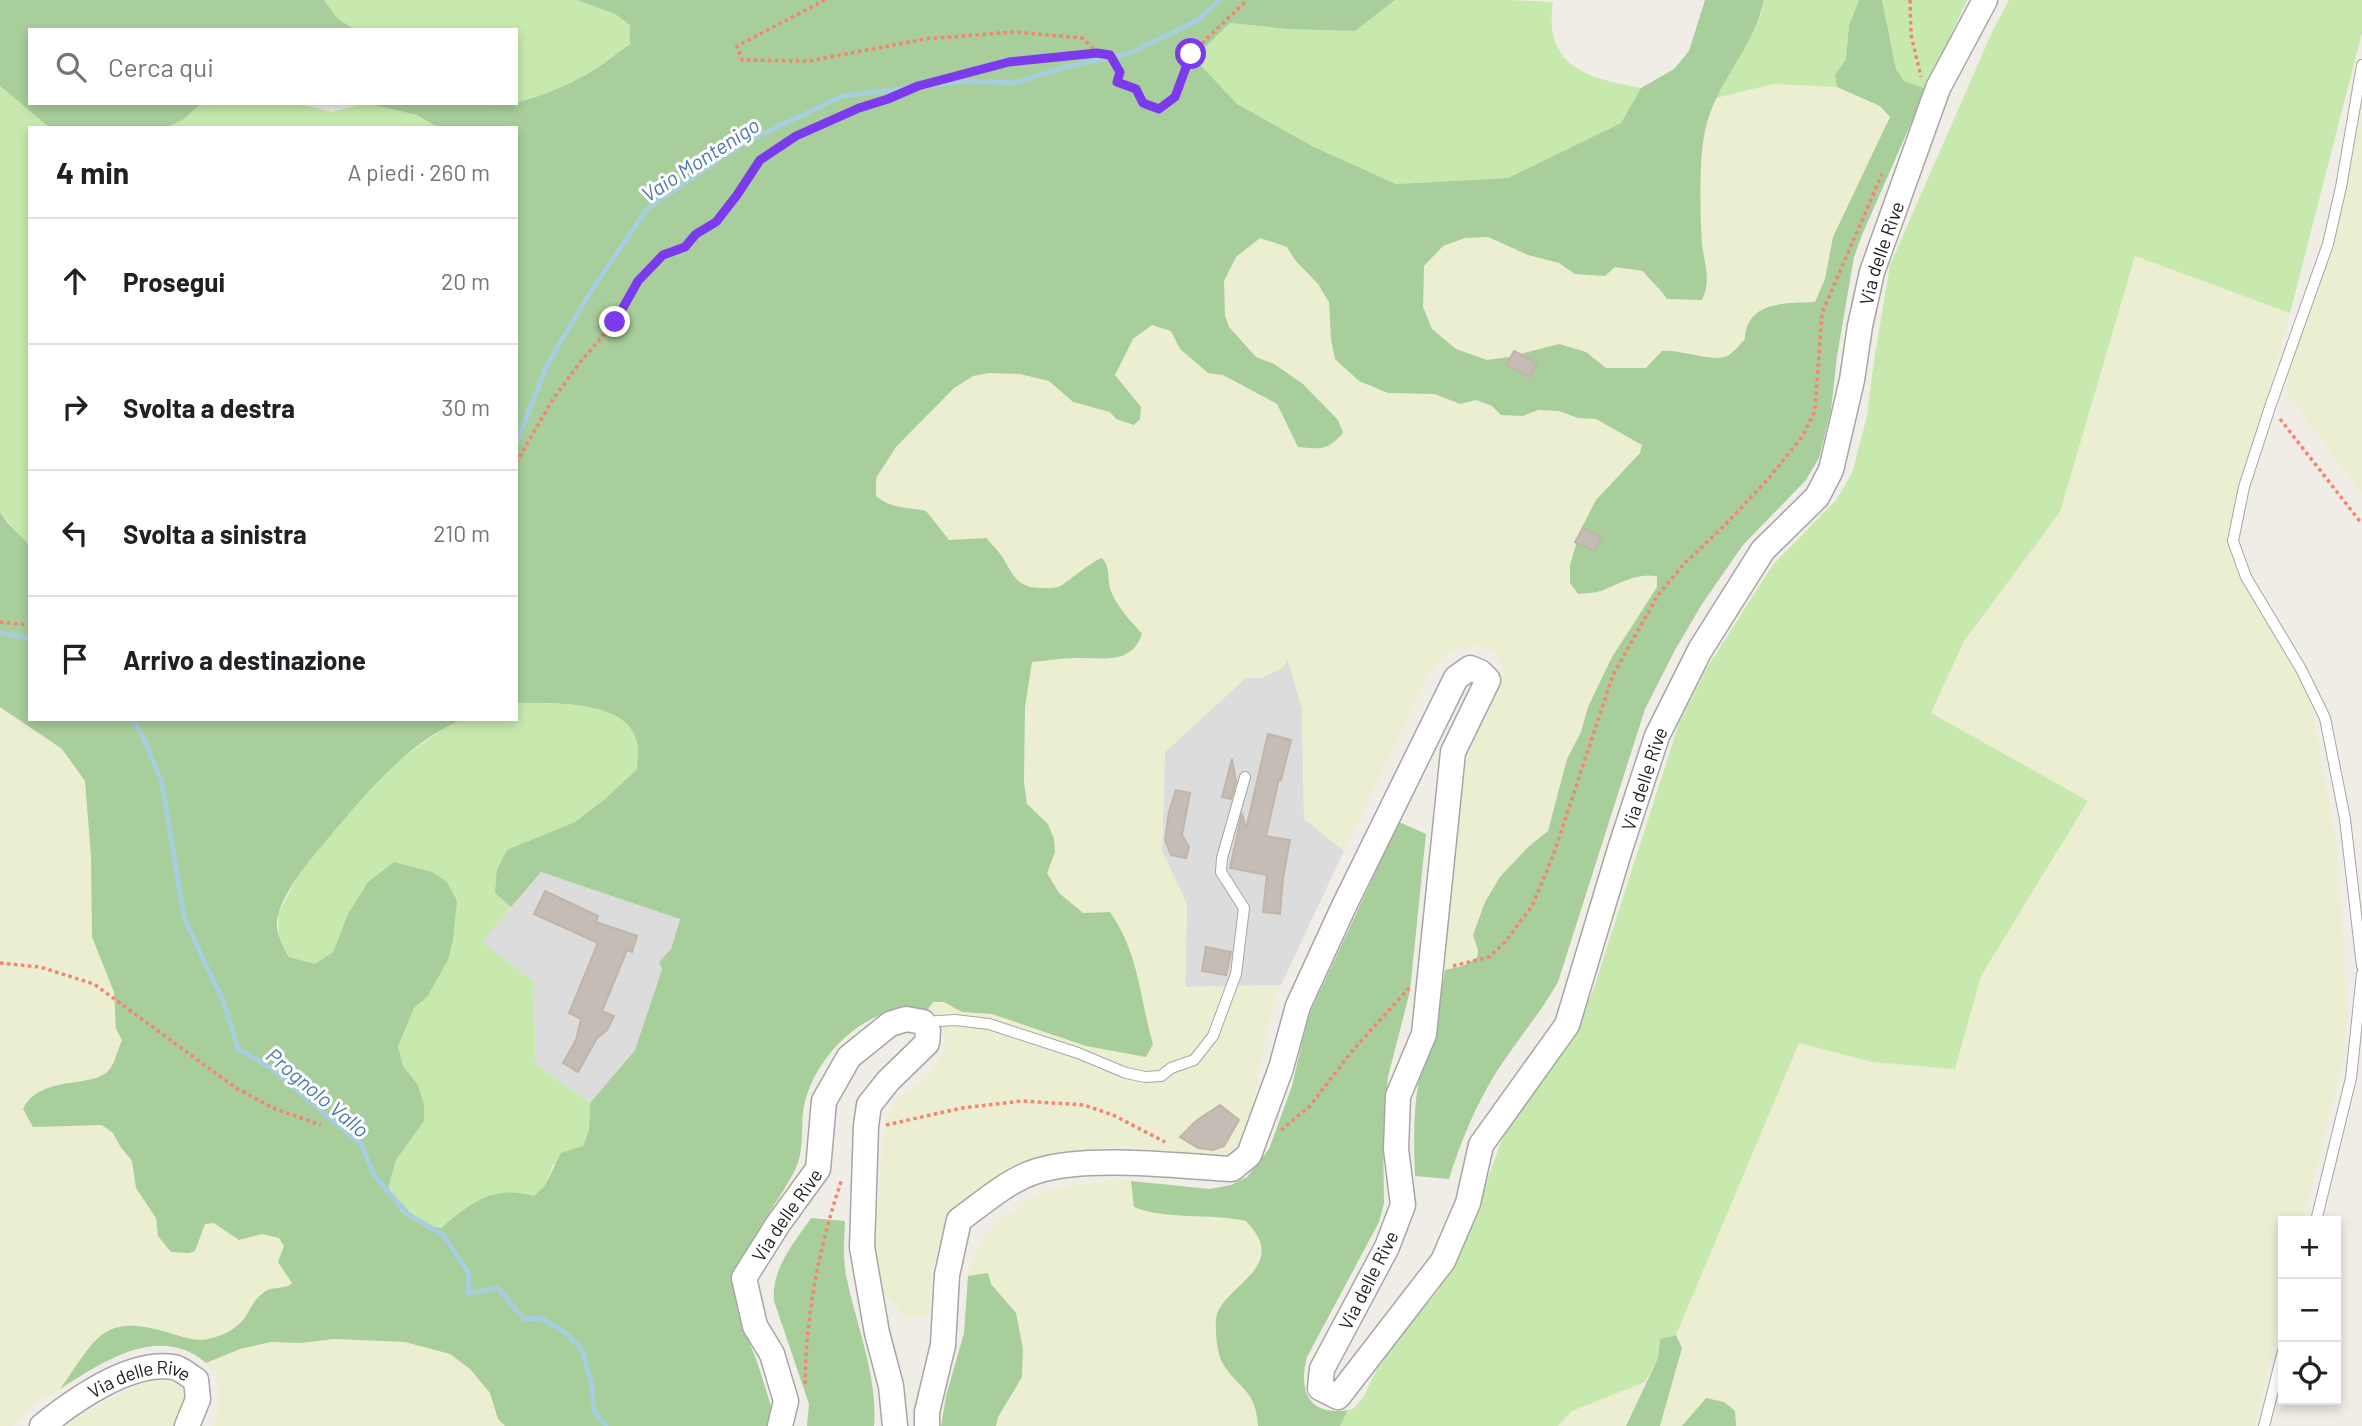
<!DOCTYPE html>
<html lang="it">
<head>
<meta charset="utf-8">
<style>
	body { margin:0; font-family:Barlow,sans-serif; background:#f2f2f2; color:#202124 }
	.controls { position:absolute; right:21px; bottom:21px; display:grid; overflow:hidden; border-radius:0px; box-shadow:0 4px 10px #0003 }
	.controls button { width:63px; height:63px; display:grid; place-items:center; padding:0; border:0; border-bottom:2px solid #e0e0e0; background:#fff; color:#202124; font:35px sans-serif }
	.stop { position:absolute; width:21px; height:21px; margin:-16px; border:5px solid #7c3aed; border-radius:50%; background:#fff }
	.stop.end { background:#7c3aed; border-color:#fff; box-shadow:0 2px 7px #0008 }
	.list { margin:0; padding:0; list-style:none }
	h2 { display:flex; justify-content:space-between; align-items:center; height:91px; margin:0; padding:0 28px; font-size:30px }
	h2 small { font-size:23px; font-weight:400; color:#757577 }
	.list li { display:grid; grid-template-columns:46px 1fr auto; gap:21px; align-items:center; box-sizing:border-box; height:126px; padding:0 28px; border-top:2px solid #e0e0e0 }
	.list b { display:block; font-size:26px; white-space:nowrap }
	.list em { font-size:23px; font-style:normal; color:#757577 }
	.icon { flex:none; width:38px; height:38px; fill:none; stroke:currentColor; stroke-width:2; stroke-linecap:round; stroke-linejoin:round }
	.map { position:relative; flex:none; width:2362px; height:1426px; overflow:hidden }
	.search { position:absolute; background:#fff; box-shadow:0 4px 10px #0003; left:28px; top:28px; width:490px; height:77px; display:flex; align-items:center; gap:18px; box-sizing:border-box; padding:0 24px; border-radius:0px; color:#757577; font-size:26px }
	.panel { position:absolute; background:#fff; box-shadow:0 4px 10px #0003; left:28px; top:126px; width:490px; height:595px; border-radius:0px }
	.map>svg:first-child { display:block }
	.residential { fill:#dddcdc }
	.farmland { fill:#ebeed1 }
	.grass { fill:#c8e9ad }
	.forest { fill:#a8ce9b }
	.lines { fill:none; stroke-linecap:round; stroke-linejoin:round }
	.stream { stroke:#a7cedc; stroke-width:5 }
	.building { fill:#c4bcb5; stroke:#c1b4a8; stroke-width:2 }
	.service-casing { stroke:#a6a6a6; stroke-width:12 }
	.tertiary-casing { stroke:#a6a6a6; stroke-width:27 }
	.path { stroke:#f7836f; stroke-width:3.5; stroke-dasharray:3.5 3.5; stroke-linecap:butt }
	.service { stroke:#fff; stroke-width:10 }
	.tertiary { stroke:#fff; stroke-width:24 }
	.route { stroke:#7c3aed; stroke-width:9 }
	.labels { text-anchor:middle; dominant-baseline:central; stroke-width:6; stroke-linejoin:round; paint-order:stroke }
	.street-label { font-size:19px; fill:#1f1f1f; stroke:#fff }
	.water-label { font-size:21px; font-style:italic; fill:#4d79ad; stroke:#fff }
</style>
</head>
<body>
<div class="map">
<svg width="2362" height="1426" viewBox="0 0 2362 1426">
	<rect width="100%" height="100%" fill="#f0ede6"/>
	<path class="residential" d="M1288,659L1302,709L1304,818L1344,851L1281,985L1185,987L1187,904L1162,851L1165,752L1246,677Z
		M541,872L680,918L671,949L659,962L662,968L635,1050L590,1103L536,1064L533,981L481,942Z"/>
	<path class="farmland" d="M1773,84L1837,87L1880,106L1890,117L1833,237L1825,279L1815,302L1778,303L1746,327L1745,339L1727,356L1716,359L1676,350L1646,368H1606L1586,352L1487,360L1456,349L1432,329L1422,307L1424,266L1443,246L1465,238L1489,237L1528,255L1559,263L1575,274L1615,267L1643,271L1651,282L1660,288L1708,287L1702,242L1701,196L1704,133L1709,115L1716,98Z
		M2362,99V495L2285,390L2306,318Z
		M1260,237L1287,247L1295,260L1318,284L1329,302L1331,339L1388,393L1435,394L1460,404L1476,400L1523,416L1538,410L1559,411L1578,418L1596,419L1643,445L1640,453L1596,500L1580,531L1572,560L1599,592L1621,580L1645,574L1657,576V587L1612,657L1588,707L1581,732L1567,759L1548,831L1528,847L1473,934L1478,950L1477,958L1463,966L1445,970L1447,927L1445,865L1464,769L1478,731L1485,721L1504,674L1501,663L1493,652L1478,646L1460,647L1443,658L1428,675L1344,851L1304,819L1302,709L1288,660L1284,667L1262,678H1246L1165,752L1162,851L1187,904L1185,987L1281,985L1272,1007L1246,1137L1229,1153L1218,1156L1122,1146L1078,1150L1028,1161L999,1177L947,1227L938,1246L932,1270L928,1318H906L899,1308L882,1292L874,1250L883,1141L888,1114L898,1098L925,1078L937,1064L945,1050V1039L941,1025L934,1016L926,1012L933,1002H944L962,1012L992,1014L1086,1046L1153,1045L1132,954L1110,912L1083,913L1059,893L1047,873L1055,852L1048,824L1027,804L1024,783L1025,707L1032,662L1077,658L1106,660L1123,656L1138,645L1142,634L1117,604L1110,589L1107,562L1094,559L1083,572L1061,587L1042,589L1021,585L1014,578L1000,553L949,540L926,511L882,502L876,497V478L896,447L954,388L973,376L989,373L1020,374L1049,381L1073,402L1110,412L1117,419L1141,407L1115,375L1133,339L1151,325L1171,331L1180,350L1208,373L1223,375L1277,404L1281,416L1343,433L1338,420L1303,384L1274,364L1256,357L1229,327L1225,316L1224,281L1236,257Z
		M2135,256L2290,313L2226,543L2309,692L2337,848L2347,1007L2344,1055L2303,1221H2283V1305L2255,1426H1736L1735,1411L1724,1402L1706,1398L1682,1426H1660L1682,1348L1676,1335L1799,1043L1872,1062L1955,1069L1981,976L2087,801L1931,714L1964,641L2060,512Z
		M0,707L62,749L85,781L91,857L92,937L114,992L116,1029L122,1040L110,1069L100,1077L62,1083L45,1127L103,1125L113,1133L120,1146L132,1161L136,1188L156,1218V1226L200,1240V1232L204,1224L214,1223L239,1240L262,1234L279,1238L284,1246V1268L292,1283L288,1287L265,1290L239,1324L211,1339L195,1340L145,1325L89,1345L81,1360L60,1389L38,1401L13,1426H0Z
		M1125,1180L1131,1181L1134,1207L1223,1216L1246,1221L1260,1240L1259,1262L1251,1274L1221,1360L1254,1400L1258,1426H996L1016,1313L991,1284L988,1274L968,1276L973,1257L988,1232L1003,1218L1043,1192L1087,1183Z
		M335,1339L405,1342L450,1354L470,1369L490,1393L498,1419L505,1426H213L218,1412L219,1386L215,1374L206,1363L240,1349L271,1342L300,1343Z
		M165,1379L180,1383L188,1391L176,1426H66L105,1402L144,1383Z
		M1645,1382L1626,1426H1558L1572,1411Z"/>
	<path class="grass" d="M324,0H577L615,14L630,25V43C618,52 607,62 594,70C570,85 507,115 481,103H516V30H356L338,19Z
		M1395,0H1508L1553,2C1543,68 1589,78 1641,88L1621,123L1508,178L1396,184L1312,146L1237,104L1194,58L1230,23L1288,29L1355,31Z
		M1764,0H1859L1849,25L1846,59L1835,75L1837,87L1773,84L1716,98L1761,14Z
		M1882,0H1967L1926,89L1904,81L1896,69Z
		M2009,0H2362V33L2290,313L2135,256L2060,512L1964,641L1931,713L2088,801L1981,976L1955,1069L1872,1062L1799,1043L1676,1335L1660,1339L1658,1358L1645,1382L1572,1411L1558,1426H1340L1348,1410L1354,1408L1364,1396L1376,1371L1402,1333L1437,1292L1462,1250L1507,1125L1575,1026L1592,994L1679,723L1708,666L1772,566L1836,500L1852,473L1867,416L1874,361L1890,265L1993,30Z
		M0,86L50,128H30L29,546L0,512Z
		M201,103H296L332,112L365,103L417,115L439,128H165L184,119Z
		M516,703C549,703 629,699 637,741C639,750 637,760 637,769L605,799L575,822L543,836L495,893L511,907L482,942L533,981L536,1064L590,1103L589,1130L583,1146L553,1165L545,1185L534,1196C493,1184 471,1203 441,1228C408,1223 403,1218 388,1189L396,1160L424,1121V1104L418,1086L403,1066L398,1048L414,1008L427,997L348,914L333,952L315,964L289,957L279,940L278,914L301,870L363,796L397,761L449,725L463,719H516Z"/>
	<path class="forest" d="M0,0H324L338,19L356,30H30V103H201L184,119L165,128H50L0,86Z
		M577,0H1395L1355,31L1288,29L1230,23L1194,58L1237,104L1312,146L1396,184L1508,178L1621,123L1641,88L1674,69L1689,51L1705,0H1764C1754,48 1715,83 1705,131C1699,159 1700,214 1702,243C1704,265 1712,279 1702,300L1667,299C1660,288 1651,282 1643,271L1615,267L1605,276L1575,274L1559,263L1528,255L1488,237L1465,238L1443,246L1424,266L1423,307L1432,329L1456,349L1487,360L1509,357L1559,344L1586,352L1606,368H1646L1662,351C1681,349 1715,364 1729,355C1735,351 1740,344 1745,339C1746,301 1787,303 1815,302L1825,279L1833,237L1890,117L1880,106L1837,87L1835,75L1846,59L1849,25L1859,0H1882L1896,69L1904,81L1926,89L1862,235L1854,257L1837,356L1831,410L1819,458L1806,480L1743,545L1702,604L1675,650L1645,709L1558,982C1540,1014 1517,1040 1497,1071C1476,1105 1461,1140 1449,1179L1415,1176C1414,1146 1413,1115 1418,1085C1424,1046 1439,1009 1445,970L1463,966L1477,958L1478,950L1473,935L1485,902L1500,877L1528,847L1548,831L1567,759L1581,732L1588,707L1612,657L1657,587V576C1635,573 1621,583 1601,591C1594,593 1586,593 1578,594L1570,583V565L1580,531L1596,500L1640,453L1642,445L1596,419L1578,418L1559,411L1538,410L1523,416L1501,415L1492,406L1476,400L1460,404L1435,394L1388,393L1359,381L1335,359L1331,339L1329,302L1318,284L1295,260L1287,247L1260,238L1236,257L1224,281L1225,316L1229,327L1256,357L1274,364L1303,384L1338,420L1343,433C1327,451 1321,449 1298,447L1277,404L1223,375L1208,373L1180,349L1171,331L1152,325L1133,339L1115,375L1141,407L1140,419L1134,425L1116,419L1110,412L1073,402L1049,381L1020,374L989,373L973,376L954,388L896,447L876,478V496C890,509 909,507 926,511L949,540L986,538C991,544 997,549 1001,555C1015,577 1016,589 1046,588C1054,588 1060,588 1066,582C1075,576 1094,560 1102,558C1111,567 1107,580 1111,591C1117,607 1131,621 1142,634C1131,666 1102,657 1076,658C1061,658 1046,661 1032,662L1025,707L1024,783L1027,804L1048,824L1054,839L1055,852L1047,873L1059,893L1083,913L1110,912C1140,956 1139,996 1153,1044L1146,1057L1086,1046L992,1014L962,1012L944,1002H933L926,1012C915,1012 900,1009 889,1012C847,1024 809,1069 803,1112C801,1132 804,1152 795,1170C778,1204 738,1251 736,1288C734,1312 748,1337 756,1359C762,1376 767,1393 772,1410L771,1426H505L498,1419L490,1393L470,1369L450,1354L405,1342L335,1339L300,1343L271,1342L240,1349L206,1363C159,1323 103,1362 60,1389C97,1339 100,1312 170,1333C184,1337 198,1343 212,1338C225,1335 241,1326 247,1314C252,1306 255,1299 263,1293C271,1285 284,1291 292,1283L278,1262L284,1246L279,1238L262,1234L239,1240L214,1223L205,1224L195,1251L189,1253L171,1252L158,1236L156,1218L136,1188L132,1161L120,1146L113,1133L102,1125L33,1127L23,1109C40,1074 93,1089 109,1070C115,1063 118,1049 122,1040L116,1029L114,992L92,937L91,857L85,781L62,749L0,707V512L7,522L30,546V719H463C407,743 368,791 330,836C311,859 289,883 279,912C273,928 281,944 289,957L315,964L333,952L348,914L368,882L394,862L432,872L447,882L457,901L453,940L448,960L427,997L414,1008L398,1047L403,1066L418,1085L424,1104V1121L396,1160L388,1189C403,1218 409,1223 441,1228C471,1203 493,1184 534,1196L545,1185L561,1153L583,1146L589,1130L590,1103L635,1050L662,969L659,962L671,949L680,919L541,872L511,907L495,893L497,870L507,850L575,822L605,799L637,769C637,760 639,750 637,742C629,699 549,703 516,703V128H439L417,115L365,103H481C507,114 570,85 594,70C607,62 618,52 630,44V25L615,14Z
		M1399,822L1426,834L1410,991L1388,1077L1383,1133L1384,1203L1379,1222L1307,1357C1298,1390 1308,1417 1348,1410L1340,1426H1258C1256,1388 1238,1390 1222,1362C1217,1353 1215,1330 1216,1320C1218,1291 1274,1274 1259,1239C1256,1232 1250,1226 1246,1221C1211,1213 1165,1220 1134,1207L1131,1181L1210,1189L1231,1185L1247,1177L1269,1149L1292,1086L1308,1017Z
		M811,1218L845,1221C844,1239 843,1257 846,1275C856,1325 878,1376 874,1426H807L809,1404L774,1301C771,1269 794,1243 811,1218Z
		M988,1273L991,1284L1016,1313L1023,1349L1022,1377L998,1417L996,1426H941L946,1396L964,1333L968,1276Z
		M1676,1335L1682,1348L1660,1426H1626L1658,1358L1660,1339Z
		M1706,1398L1724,1402L1735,1411L1736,1426H1682Z"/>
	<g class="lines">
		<path class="stream" d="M516,444L548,363L593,288L648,208L744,143L842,96L969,81L1015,83L1069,66L1128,54L1198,20L1220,0
			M0,633L30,638
			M132,719L146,743L162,783L184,918L224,1003L238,1049L271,1068L361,1144L375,1177L409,1215L443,1235L469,1273L468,1293L498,1288L524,1319L541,1318L562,1330L582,1349L592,1386L594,1411L606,1426"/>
	</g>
	<path class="building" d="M1514,351L1537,363L1530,377L1507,365Z
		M1583,528L1601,537L1594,551L1575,542Z
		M1268,734L1291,740L1281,780L1279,779L1266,836L1290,840L1283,878L1280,914L1263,912L1267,875L1230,868L1242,813L1246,829Z
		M1232,759L1236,781L1231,799L1222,797Z
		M1176,790L1190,793L1182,835L1189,847L1186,858L1171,855L1165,840L1169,812Z
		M545,891L598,916L596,922L637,936L632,952L627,950L602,1011L614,1016L607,1030L597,1038L578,1072L563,1063L576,1040L581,1019L569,1013L598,943L534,914Z
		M1206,947L1231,952L1226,975L1202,971Z
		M1220,1105L1239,1120L1224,1146L1213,1150L1198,1148L1180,1137L1196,1121Z"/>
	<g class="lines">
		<defs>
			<path id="service" d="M2362,65L2341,187L2328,244L2270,407L2244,487L2233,541L2246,577L2301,669L2325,718L2345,819L2362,966
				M924,1022L955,1020L989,1024L1078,1053L1126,1073L1145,1077L1161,1076L1171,1068L1194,1060L1213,1036L1236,974L1244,908L1221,872L1222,858L1245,777
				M2316,1221L2351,1078L2362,974
				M2264,1426L2283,1351"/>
			<g id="tertiary">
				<path id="s1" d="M42,1426C73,1401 130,1360 173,1367C181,1368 189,1376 196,1380L198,1399L187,1426"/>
				<path id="s2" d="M780,1426L786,1401L772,1354L755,1326L744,1278L778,1224L818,1169L824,1101L849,1057L890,1024L906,1019L923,1022L928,1031L927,1043L888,1081L869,1105L866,1126L862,1247L877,1333L891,1386L895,1426"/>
				<path id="s3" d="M927,1426V1412L943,1345L947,1275L959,1220C983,1203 1008,1180 1037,1171C1089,1155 1177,1166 1232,1169L1249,1155L1281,1068L1298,1006L1344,906L1456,678L1470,668L1480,672L1488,680L1453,752L1424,1034L1398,1096L1396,1149L1403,1205L1387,1247L1322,1369L1320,1388L1338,1397L1443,1261L1468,1203L1481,1145L1567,1025L1620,849L1657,736L1700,650L1763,550L1817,497L1831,470L1852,380L1860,326L1872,272L1938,88L1985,0"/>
			</g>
		</defs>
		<use href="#service" class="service-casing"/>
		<use href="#tertiary" class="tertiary-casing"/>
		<path class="path" d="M825,0L737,46L742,60L809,61L925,39L1014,32L1082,38L1097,52
			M1910,0L1911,35L1921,77
			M2280,419L2362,524
			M516,463L553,399L581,361L615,322L638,281L663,255L685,247L696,234L716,222L759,160L796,136L859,108L917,86L1009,63L1097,53L1110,55L1120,72L1117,82L1136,89L1143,103L1159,109L1175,97L1191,54L1247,0
			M0,622L30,625
			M0,963L40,967L94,984L236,1088L273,1108L321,1125
			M1453,966L1489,957L1505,942L1532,906L1553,856L1613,675L1658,595L1684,564L1724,526L1769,478L1802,437L1815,411L1822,313L1882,174
			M886,1125L962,1108L1022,1101L1084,1105L1113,1115L1165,1142
			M1281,1130L1309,1107L1353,1050L1409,988
			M805,1384C806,1313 819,1246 842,1179"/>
		<use href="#service" class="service"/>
		<use href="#tertiary" class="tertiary"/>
	</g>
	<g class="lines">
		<path class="route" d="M615,322L638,281L663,255L685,247L696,234L716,222L737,195L760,160L796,136L859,108L888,99L918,86L1009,62L1097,53L1110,55L1120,72L1117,82L1136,89L1143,103L1159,109L1175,97L1191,54"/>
	</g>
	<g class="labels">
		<g class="street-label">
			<text stroke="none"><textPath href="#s3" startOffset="3131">Via delle Rive</textPath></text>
			<text stroke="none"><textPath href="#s3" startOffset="2543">Via delle Rive</textPath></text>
			<text stroke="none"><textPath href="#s2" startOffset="233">Via delle Rive</textPath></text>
			<text transform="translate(1368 1280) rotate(-63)">Via delle Rive</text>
			<text stroke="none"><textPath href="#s1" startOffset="112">Via delle Rive</textPath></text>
		</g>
		<g class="water-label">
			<text transform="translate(700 159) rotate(-33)">Vaio Montenigo</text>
			<text transform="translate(318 1092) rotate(40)">Prognolo Vallo</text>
		</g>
	</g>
</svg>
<div class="controls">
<button>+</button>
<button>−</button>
<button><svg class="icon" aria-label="locate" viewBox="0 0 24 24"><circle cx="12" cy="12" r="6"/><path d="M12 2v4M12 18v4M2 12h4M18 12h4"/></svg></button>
</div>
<div class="stop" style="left:1191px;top:54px"></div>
<div class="stop end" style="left:615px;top:322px"></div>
<div class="search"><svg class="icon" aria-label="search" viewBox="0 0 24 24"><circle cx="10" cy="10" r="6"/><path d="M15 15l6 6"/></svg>Cerca qui</div>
<section class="panel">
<h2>4 min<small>A piedi · 260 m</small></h2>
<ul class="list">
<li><svg class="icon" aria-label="ahead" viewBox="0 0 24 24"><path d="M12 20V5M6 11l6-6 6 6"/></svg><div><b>Prosegui</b></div><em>20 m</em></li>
<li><svg class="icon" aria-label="right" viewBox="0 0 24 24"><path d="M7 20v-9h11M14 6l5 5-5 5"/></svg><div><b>Svolta a destra</b></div><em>30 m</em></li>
<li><svg class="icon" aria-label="left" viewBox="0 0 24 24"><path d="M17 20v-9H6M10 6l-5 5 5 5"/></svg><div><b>Svolta a sinistra</b></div><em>210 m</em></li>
<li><svg class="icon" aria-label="arrive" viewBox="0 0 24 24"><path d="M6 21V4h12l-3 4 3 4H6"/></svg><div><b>Arrivo a destinazione</b></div></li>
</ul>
</section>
</div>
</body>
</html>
